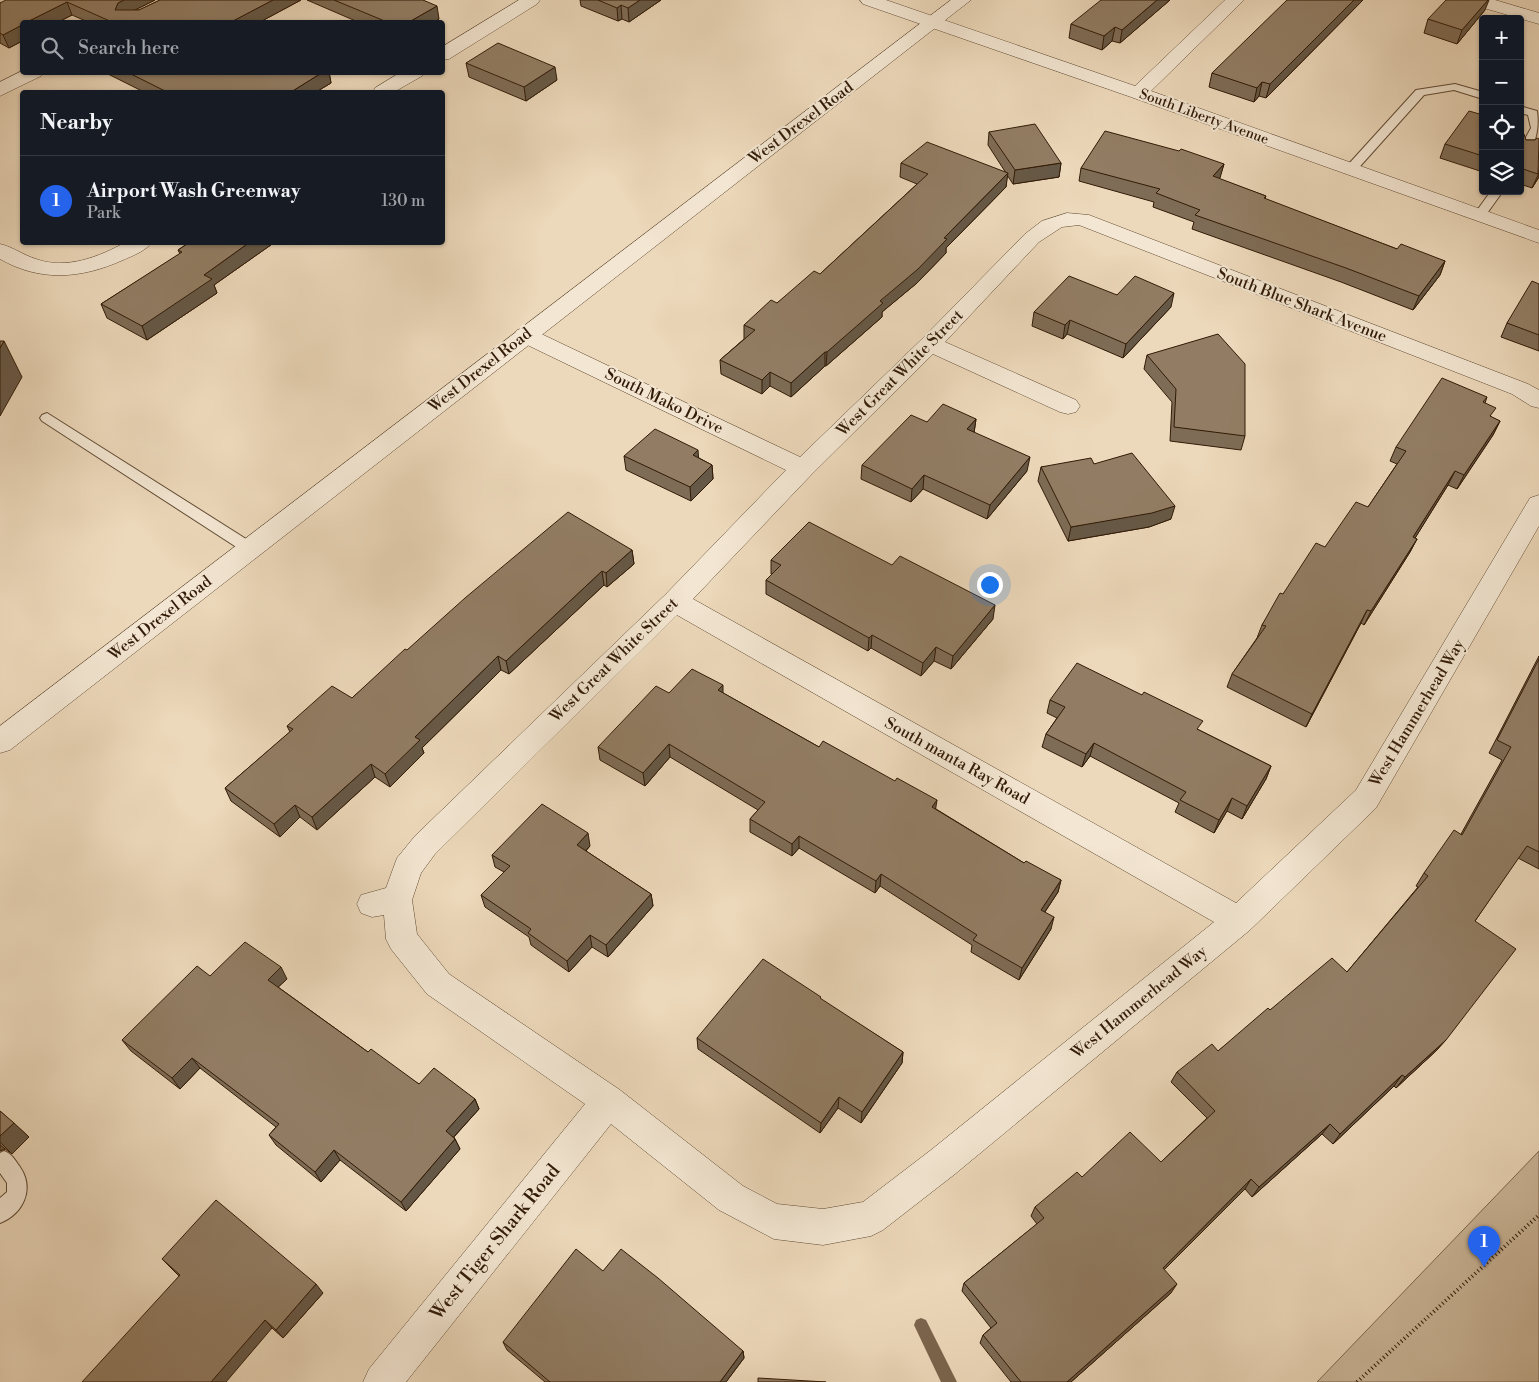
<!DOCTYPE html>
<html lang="en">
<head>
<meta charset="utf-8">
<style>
	body { margin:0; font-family:"Libre Bodoni",serif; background:#20242c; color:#f1f3f6 }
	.controls { position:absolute; right:15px; top:15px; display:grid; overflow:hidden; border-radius:5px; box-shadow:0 1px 4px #0004 }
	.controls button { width:45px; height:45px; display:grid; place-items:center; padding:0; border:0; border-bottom:1px solid #363941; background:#171b24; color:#f1f3f6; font:25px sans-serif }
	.you { position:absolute; left:989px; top:584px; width:18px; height:18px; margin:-12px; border:4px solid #fff; border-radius:50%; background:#1a73e8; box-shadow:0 0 0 8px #1a73e833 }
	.badge { display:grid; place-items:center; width:32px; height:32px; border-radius:50%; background:#2563eb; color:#fff; font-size:16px; font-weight:700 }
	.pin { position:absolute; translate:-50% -41px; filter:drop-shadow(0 1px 2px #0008) }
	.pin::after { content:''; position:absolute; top:26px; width:18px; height:15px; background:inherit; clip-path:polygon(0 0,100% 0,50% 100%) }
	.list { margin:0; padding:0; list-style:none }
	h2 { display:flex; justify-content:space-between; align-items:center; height:65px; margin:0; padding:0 20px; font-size:21px }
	h2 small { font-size:16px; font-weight:400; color:#9ea1a6 }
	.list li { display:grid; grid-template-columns:32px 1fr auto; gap:15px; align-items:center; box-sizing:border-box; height:90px; padding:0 20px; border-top:1px solid #363941 }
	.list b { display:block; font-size:19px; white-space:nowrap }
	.list p { margin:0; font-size:16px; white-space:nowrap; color:#9ea1a6 }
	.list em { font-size:16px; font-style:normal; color:#9ea1a6 }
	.icon { flex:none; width:28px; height:28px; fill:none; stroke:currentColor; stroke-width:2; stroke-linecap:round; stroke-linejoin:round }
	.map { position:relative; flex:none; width:1539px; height:1382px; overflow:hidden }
	.search { position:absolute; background:#171b24; box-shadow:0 1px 4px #0004; left:20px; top:20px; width:425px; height:55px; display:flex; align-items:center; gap:12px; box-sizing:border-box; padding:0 18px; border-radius:5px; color:#9ea1a6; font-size:19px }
	.panel { position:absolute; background:#171b24; box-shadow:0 1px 4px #0004; left:20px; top:90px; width:425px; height:155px; border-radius:5px }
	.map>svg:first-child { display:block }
	.green { fill:#ccb89b; stroke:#7e6950 }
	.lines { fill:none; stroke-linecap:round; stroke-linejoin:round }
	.stream { fill:#7b654d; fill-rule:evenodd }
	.service-casing { stroke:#604a33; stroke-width:2 }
	.minor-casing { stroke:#604a33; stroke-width:1 }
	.tertiary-casing { stroke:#604a33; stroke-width:1 }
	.path { stroke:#311a06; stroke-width:4; stroke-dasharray:1 3; stroke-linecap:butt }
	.service { fill:#f3e6d2; fill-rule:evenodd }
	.minor { fill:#f3e6d2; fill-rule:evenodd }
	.tertiary { fill:#f3e6d2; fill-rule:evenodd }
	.wall { fill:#7e6c56; stroke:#311a06 }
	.shaded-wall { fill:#665846; stroke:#311a06 }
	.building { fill:#927d64; stroke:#311a06 }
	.labels { text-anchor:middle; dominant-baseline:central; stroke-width:4; stroke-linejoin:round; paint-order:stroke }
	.far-street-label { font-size:14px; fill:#311a06; stroke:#f3e6d2 }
	.street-label { font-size:16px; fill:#311a06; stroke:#f3e6d2 }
	.near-street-label { font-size:19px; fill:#311a06; stroke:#f3e6d2 }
</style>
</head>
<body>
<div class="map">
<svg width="1539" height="1382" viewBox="0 0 1539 1382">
	<rect width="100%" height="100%" fill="#ecd8ba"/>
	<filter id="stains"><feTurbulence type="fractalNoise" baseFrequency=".004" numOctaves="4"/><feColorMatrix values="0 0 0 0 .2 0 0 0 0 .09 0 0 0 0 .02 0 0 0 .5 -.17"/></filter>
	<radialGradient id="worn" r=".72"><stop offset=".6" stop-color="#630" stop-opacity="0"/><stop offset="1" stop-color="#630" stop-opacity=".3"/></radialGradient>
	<path class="green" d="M1539,1151V1382H1317Z"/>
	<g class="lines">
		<path class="stream" d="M921,1318L926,1320L957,1382H941L914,1325L916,1320Z"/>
		<defs>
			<path id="service" d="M1455,84L1483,92V99L1454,90L1424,95L1354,173H1346L1344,170L1346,167L1416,90Z
				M1520,106L1537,111C1539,124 1537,141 1529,152H1521L1520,148L1531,128L1528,115L1520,113Z
				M1491,191H1503L1483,219H1475L1473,216Z
				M47,413L254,544L257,548L254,552L249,553L244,552L42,421L40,418L42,415Z
				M4,1151C12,1154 15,1160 20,1167C35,1189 23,1214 0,1223V1198L7,1192V1183L0,1173V1153Z"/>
			<path id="minor" d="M519,0H540L537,4L449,59L442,60V47Z
				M860,0H886L1135,86L1225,0H1244L1151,91L1539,230V243L1131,97L863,4Z
				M1467,0H1495L1539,13V24L1470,4Z
				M22,71V72H43L41,76L0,96V82Z
				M401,72H424L422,76L394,92H373L375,88Z
				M1067,213L1089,215L1528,384L1539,390V408L1531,406L1512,394L1079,225L1062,227L1039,242L945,342L1076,400L1080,406L1076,412L1068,414L1060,412L933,354L812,474L693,599L1236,903L1356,790L1530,498L1539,495V526L1376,808L1250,930L955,1174L883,1230L871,1236L823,1245L774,1239L719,1210L611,1124L406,1382H363L369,1369L585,1104L427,994L391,949L386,939L384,915L372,917L361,913L357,904L361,895L386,888L397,858L415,836L666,594L786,470L517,340L514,335L517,330L525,328L533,330L800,457L922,339L1025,234L1042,221ZM677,615L1214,922L931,1150L863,1202L823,1209L777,1204L743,1186L620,1090L449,974L417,934L412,900L421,873L435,854Z
				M126,242H152C146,251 132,256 123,260C81,279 40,282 0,259V244C13,247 23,255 36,259C66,270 99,257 126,242Z"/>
			<path id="tertiary" d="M951,0H971L10,750L0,753V726Z"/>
		</defs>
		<use href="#service" class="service-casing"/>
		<use href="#minor" class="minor-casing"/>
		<use href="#tertiary" class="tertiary-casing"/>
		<path class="path" d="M1357,1382L1539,1215"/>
		<use href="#service" class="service"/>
		<use href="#minor" class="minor"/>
		<use href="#tertiary" class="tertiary"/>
	</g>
	<path class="wall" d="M155,0L135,10H139L160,0H301L260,22H88L72,15L9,48L0,43V3Z
		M307,0H423L439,19L434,22H358Z
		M580,0H661L629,22L622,19L618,21L581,6Z
		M1170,0L1120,43L1112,41L1102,50L1069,38L1071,24Z
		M1363,0L1266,98L1259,96L1254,102L1209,87L1212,73Z
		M1485,10L1457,44L1424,33L1428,19Z
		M466,63L557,80L526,101L469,77Z
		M104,72H329L331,83L316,92H144Z
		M1483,115V172L1440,158L1445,144Z
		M989,132L1061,163L1059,177L1013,184L1007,175L1006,187L946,248V253L917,283L882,312V317L826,366H825L791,397L770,386L762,394L721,374L720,360L744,339V325L820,274L917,184L900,177L901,163L1006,173L988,145Z
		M1520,133L1526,140H1535L1539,177L1532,188L1520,184Z
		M1224,164L1219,179L1266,196L1265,199L1397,249L1445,261L1440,275L1413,310L1341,282L1192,229L1194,222L1153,207L1154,202L1079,181L1081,168Z
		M190,242H275L214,285L217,293L147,340L107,318L101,304L180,254L178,250Z
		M1539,284V351L1501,337L1507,323Z
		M1117,295L1171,307L1123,358L1067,334L1063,339L1032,326L1034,312Z
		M1147,355L1245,436L1241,450L1170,441L1172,402L1144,369Z
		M1487,397L1485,403L1491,417L1500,421L1493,435L1457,489L1448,485L1415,538L1417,539L1410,552L1364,625L1361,623L1306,727L1227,687L1232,674L1257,638L1262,625L1283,594L1325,547L1368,507L1397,464L1390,461L1396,447Z
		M976,419L974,433L1027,471L987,519L923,489L911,502L861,479L862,465L927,422Z
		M624,456L699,458L712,465L713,479L691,501L626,470Z
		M1094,464L1171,519L1149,527L1068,541L1038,481L1041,467Z
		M632,550L634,564L607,587L604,585L509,674L501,670L422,748L424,753L390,787L375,777L317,830L300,817L280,837L231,801L225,788L290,732L287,726L352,698L407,650Z
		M771,560L993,619L951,669L934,661L921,676L871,648L868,651L766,594V580L772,574H771Z
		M1539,656V869L1518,858L1475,921L1437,1050L1396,1088L1394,1086L1333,1144L1322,1134L1252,1197L1245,1189L1164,1270L1171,1293L1071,1382H1011L980,1343L983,1335L991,1328L962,1291L964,1283L1037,1224L1031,1216L1035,1207L1082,1177L1161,1162L1207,1118L1171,1082L1177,1072L1218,1051L1270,1010L1347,972L1418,887L1416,886L1424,873L1461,834L1502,760L1489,753Z
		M669,693H723L819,747L936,809L1024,863L1061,880L1058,892L1045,912L1051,929L1019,980L971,952L972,945L880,886L875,893L799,848L792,856L750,832V819L758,810L670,757L645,786L600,760L598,747Z
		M1050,700L1199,730L1271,766L1266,779L1242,819L1227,811L1214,833L1175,812L1179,803L1090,756L1082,767L1042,747L1046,734L1057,718L1047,713Z
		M590,846L586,851L651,894L653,906L608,957L592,947L569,972L531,945L529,937L485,907L481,895L504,872L495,867L492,855Z
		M210,976L287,979L278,987L368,1052L419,1084L475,1099L479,1109L454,1137L460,1149L406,1211L340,1160L321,1182L276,1145L269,1135L276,1127L200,1068L180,1089L131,1051L122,1040Z
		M820,999L903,1052L902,1063L861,1123L838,1108L820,1133L698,1049L697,1038Z
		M0,1111L29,1137L12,1154L5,1149L0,1151Z
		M162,1259L323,1293L283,1338L272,1328L179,1276Z
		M603,1271L743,1351L744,1358L726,1382H545L507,1350L503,1342Z"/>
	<path class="shaded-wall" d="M124,0H155L123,16L115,10L118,3Z
		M273,0H301L260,22H231Z
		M640,0H661L629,22L628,8Z
		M1157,0H1170L1120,43L1122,30Z
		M1354,0H1363L1266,98L1270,84Z
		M1488,0H1489L1485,10L1457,44L1462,30Z
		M67,2L72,15L58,22H27Z
		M621,5L622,19L618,21L617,8Z
		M437,6L439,19L434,22H409Z
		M22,25V41L9,48L3,35Z
		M1115,27L1112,41L1102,50L1104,36Z
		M555,67L557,80L526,101L524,87Z
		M323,72H329L331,83L316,92H291Z
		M1262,82L1259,96L1254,102L1257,88Z
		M1061,163L1059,177L1013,184L1015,170Z
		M1224,164L1220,178L1209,190L1213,176Z
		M1008,173L1006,187L946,248V253L917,283L882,312V317L826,366L827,352L944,238Z
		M1539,173V177L1532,188Z
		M250,242H275L214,285L217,293L147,340L142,326L204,275Z
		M1445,261L1440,275L1413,310L1419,296Z
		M1174,293L1171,307L1123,358L1126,344Z
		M1070,320L1067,334L1063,339L1065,325Z
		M4,341L22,377L0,416V348Z
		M825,352V366L791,397V383Z
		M770,372V386L762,394V380Z
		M976,419L974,433L967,429Z
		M1500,421L1493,435L1457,489L1464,475Z
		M698,450L699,464L693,455Z
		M1030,457L1027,471L987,519L990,505Z
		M712,465L713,479L691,501L690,487Z
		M1455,471L1448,485L1407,551L1413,537Z
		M924,475L923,489L911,502L912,489Z
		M1175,506L1171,519L1149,527L1068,541L1071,527Z
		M1417,539L1410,552L1364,625L1371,611Z
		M632,550L634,564L607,587L606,573Z
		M602,571L604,585L509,674L506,661Z
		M995,605L993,619L951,669L953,656Z
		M1367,610L1361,623L1306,727L1312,714Z
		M872,635L871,648L868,651L869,638Z
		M936,647L934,661L921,676L923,663Z
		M498,656L501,670L422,748L424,753L390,787L385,774L415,737Z
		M723,685V698L718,690Z
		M1094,743L1090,756L1082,767L1086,754Z
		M669,744L670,757L645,786L643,773Z
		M371,764L375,777L317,830L312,817Z
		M1271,766L1266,779L1242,819L1247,806Z
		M1232,798L1227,811L1214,833L1219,820Z
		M937,800L935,813L932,807Z
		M295,805L300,817L280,837L274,824Z
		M588,833L590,846L579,857L577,845Z
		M799,836V848L792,856V844Z
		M881,874L880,886L875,893L876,881Z
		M1061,880L1058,892L1038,922L1041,910Z
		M651,894L653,906L608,957L606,945Z
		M1054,917L1051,929L1019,980L1022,968Z
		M590,935L592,947L569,972L567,961Z
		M281,967L287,979L274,991L268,980Z
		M1446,1040L1437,1050L1396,1088L1405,1077Z
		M903,1052L902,1063L861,1123L862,1112Z
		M192,1058L200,1068L180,1089L172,1078Z
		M1402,1075L1394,1086L1333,1144L1340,1134Z
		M839,1097L838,1108L820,1133L821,1123Z
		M475,1099L479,1109L450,1141L446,1131Z
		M14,1123L29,1137L12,1154L0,1142V1136Z
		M1330,1124L1322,1134L1252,1197L1259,1187Z
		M455,1139L460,1149L406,1211L401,1202Z
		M0,1145L5,1149L0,1151Z
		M334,1150L340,1160L321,1182L315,1172Z
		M1251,1179L1245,1189L1157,1277L1163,1268Z
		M316,1284L323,1293L283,1338L276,1330Z
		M1177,1284L1171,1293L1071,1382H1067Z
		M265,1320L272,1328L226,1382H211Z
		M743,1351L744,1358L726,1382H720Z"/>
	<path class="building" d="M6,0H124L118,3L115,10H139L160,0H273L231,22H112L67,2L27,22H22V25L3,35L0,33V3Z
		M334,0H423L437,6L409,22H387Z
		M598,0H640L628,8L621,5L617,8Z
		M1101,0H1157L1122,30L1115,27L1104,36L1071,24Z
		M1287,0H1354L1270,84L1262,82L1257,88L1212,73Z
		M1446,0H1488L1462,30L1428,19Z
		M498,43L555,67L524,87L466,63Z
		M127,72H323L291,92H167Z
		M1469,111L1483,115V156L1445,144Z
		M1035,124L1061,163L1015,170L989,132Z
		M1105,131L1179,151L1181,149L1224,164L1213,176L1266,196L1264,198L1397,249L1401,244L1445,261L1419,296L1346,268L1195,215L1200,210L1156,193L1160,189L1081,168Z
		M1520,133L1524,134L1526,140H1535L1537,138L1539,139L1538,174L1520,168Z
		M927,142L1008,173L944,238L947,239L918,269L880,301L883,303L827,352H825L791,383L770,372L762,380L720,360L755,330L744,325L771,300L777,303L814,271L820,274L928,174L901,163Z
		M190,242H250L204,275L212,279L142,326L101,304L182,252L178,250Z
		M1069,276L1117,295L1135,276L1174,293L1126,344L1070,320L1065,325L1034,312Z
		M1532,281L1539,284V335L1507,323Z
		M1218,334L1245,364V436L1174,427L1176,389L1147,355Z
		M0,341H4L0,348Z
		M1442,378L1487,397L1483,402L1496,408L1490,416L1500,421L1464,475L1455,471L1413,537L1417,539L1371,611L1367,610L1312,714L1232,674L1266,626L1262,625L1280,593L1283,594L1316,543L1325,547L1356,502L1368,507L1406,451L1396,447Z
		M943,404L976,419L967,429L1030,457L990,505L924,475L912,489L862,465L911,415L927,422Z
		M655,429L698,450L693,455L712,465L690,487L624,456Z
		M1132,453L1175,506L1152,513L1071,527L1041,467L1091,458L1094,464Z
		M568,512L632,550L606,573L602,571L506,661L498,656L415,737L420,740L385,774L371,764L312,817L295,805L274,824L225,788L293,729L287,726L332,686L352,698L405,649L407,650L465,598Z
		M809,522L892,565L900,556L995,605L953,656L936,647L923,663L872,635L869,638L766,580L781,565L771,560Z
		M1539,659V852L1527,846L1475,921L1516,949L1446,1040L1405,1077L1402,1075L1340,1134L1330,1124L1259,1187L1251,1179L1163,1268L1177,1284L1067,1382H1021L983,1335L997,1323L964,1283L1044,1218L1035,1207L1077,1172L1082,1177L1130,1132L1161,1162L1215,1111L1177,1072L1212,1044L1218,1051L1268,1008L1270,1010L1332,958L1347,972L1428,876L1424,873L1454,830L1462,835L1511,747L1497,740Z
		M1077,663L1142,695L1144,692L1203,721L1197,729L1271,766L1247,806L1232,798L1219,820L1180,800L1186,792L1094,743L1086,754L1046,734L1065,707L1050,700Z
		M692,669L723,685L718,690L819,747L823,741L895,781L897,778L937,800L932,807L1024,863L1026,861L1061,880L1041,910L1054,917L1022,968L973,940L977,935L881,874L876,881L799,836L792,844L750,819L765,802L669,744L643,773L598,747L656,686L669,693Z
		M542,804L588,833L577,845L651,894L606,945L590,935L567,961L528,933L531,929L481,895L510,866L492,855Z
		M245,942L281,967L268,980L368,1052L371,1049L419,1084L434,1068L475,1099L446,1131L455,1139L401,1202L334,1150L315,1172L269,1135L279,1124L192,1058L172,1078L122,1040L197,966L210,976Z
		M763,959L821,997L820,998L903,1052L862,1112L839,1097L821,1123L697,1038Z
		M0,1111L14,1123L0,1136Z
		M216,1200L316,1284L276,1330L265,1320L211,1382H82L180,1275L162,1259Z
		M576,1249L603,1271L621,1249L658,1278L743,1351L720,1382H550L503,1342Z
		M758,1378L826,1382H758Z"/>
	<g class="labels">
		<g class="far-street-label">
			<text transform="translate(1204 117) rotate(20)">South Liberty Avenue</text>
		</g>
		<g class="street-label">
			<text transform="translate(801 123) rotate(-37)">West Drexel Road</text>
			<text transform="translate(1302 305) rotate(21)">South Blue Shark Avenue</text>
			<text transform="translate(480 370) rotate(-38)">West Drexel Road</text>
			<text transform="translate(900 373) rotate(-45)">West Great White Street</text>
			<text transform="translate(664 401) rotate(26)">South Mako Drive</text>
			<text transform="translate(160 618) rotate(-38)">West Drexel Road</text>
			<text transform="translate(614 660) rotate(-44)">West Great White Street</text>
			<text transform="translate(1417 713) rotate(-59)">West Hammerhead Way</text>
			<text transform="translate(957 761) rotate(29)">South manta Ray Road</text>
			<text transform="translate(1139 1002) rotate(-39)">West Hammerhead Way</text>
		</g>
		<g class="near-street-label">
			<text transform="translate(495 1242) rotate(-51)">West Tiger Shark Road</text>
		</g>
	</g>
	<rect width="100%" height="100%" filter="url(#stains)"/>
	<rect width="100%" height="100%" fill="url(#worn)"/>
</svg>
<div class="controls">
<button>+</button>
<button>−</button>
<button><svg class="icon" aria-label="locate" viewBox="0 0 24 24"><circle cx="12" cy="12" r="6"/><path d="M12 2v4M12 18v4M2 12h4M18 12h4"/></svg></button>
<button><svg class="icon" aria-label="layers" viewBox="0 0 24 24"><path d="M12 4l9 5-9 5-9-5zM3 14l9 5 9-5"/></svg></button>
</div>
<div class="you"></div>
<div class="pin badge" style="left:1484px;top:1267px">1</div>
<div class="search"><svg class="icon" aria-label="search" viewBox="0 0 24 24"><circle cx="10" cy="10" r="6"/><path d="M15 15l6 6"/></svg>Search here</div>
<section class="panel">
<h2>Nearby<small></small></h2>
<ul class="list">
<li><span class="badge">1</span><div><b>Airport Wash Greenway</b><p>Park</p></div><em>130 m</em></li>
</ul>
</section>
</div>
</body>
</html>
